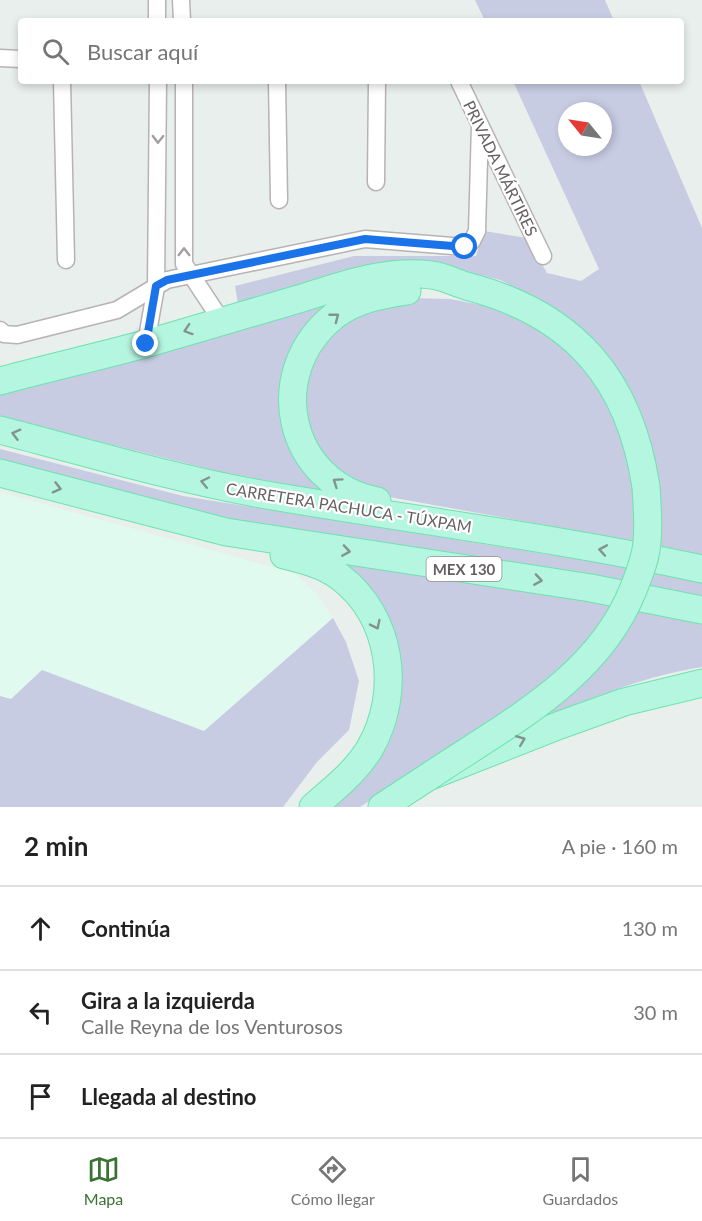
<!DOCTYPE html>
<html lang="es">
<head>
<meta charset="utf-8">
<style>
	body { margin:0; font-family:Lato,sans-serif; background:#f6f6f6; color:#222 }
	.compass { position:absolute; left:558px; top:102px; width:54px; height:54px; border-radius:50%; background:#fff; box-shadow:0 3px 9px #0003; rotate:300deg }
	.stop { position:absolute; width:18px; height:18px; margin:-14px; border:4px solid #1a73e8; border-radius:50%; background:#fff }
	.stop.end { background:#1a73e8; border-color:#fff; box-shadow:0 2px 6px #0008 }
	.list { margin:0; padding:0; list-style:none }
	h2 { display:flex; justify-content:space-between; align-items:center; height:78px; margin:0; padding:0 24px; font-size:26px }
	h2 small { font-size:20px; font-weight:400; color:#767676 }
	.list li { display:grid; grid-template-columns:39px 1fr auto; gap:18px; align-items:center; box-sizing:border-box; height:84px; padding:0 24px; border-top:2px solid #e0e0e0 }
	.list b { display:block; font-size:22px; white-space:nowrap }
	.list p { margin:0; font-size:20px; white-space:nowrap; color:#767676 }
	.list em { font-size:20px; font-style:normal; color:#767676 }
	.icon { flex:none; width:33px; height:33px; fill:none; stroke:currentColor; stroke-width:2; stroke-linecap:round; stroke-linejoin:round }
	.map { position:relative; flex:none; width:702px; height:807px; overflow:hidden }
	.search { position:absolute; background:#fff; box-shadow:0 3px 9px #0003; left:18px; right:18px; top:18px; height:66px; display:flex; align-items:center; gap:15px; box-sizing:border-box; padding:0 21px; border-radius:6px; color:#767676; font-size:22px }
	.sheet { height:330px; background:#fff }
	nav { display:flex; justify-content:space-around; align-items:center; box-sizing:border-box; height:84px; border-top:2px solid #e0e0e0; background:#fff; font-size:16px; color:#767676 }
	nav a { display:grid; justify-items:center; gap:3px }
	nav .on { color:#387332 }
	.map>svg:first-child { display:block }
	.commercial { fill:#e1faf0 }
	.green { fill:#c7cce3; fill-rule:evenodd }
	.lines { fill:none; stroke-linecap:round; stroke-linejoin:round }
	.minor-casing { stroke:#b8b2b5; stroke-width:19 }
	.primary-casing { stroke:#6ee2ae; stroke-width:29 }
	.minor { stroke:#fff; stroke-width:16 }
	.primary { stroke:#b5f6e1; stroke-width:27 }
	.primary-bridge-casing { stroke:#6ee2ae; stroke-width:29; stroke-linecap:butt }
	.primary-bridge { stroke:#b5f6e1; stroke-width:27 }
	.oneway { stroke:#a39fa1 }
	.oneway2 { stroke:#82948f }
	.route { stroke:#1a73e8; stroke-width:8 }
	.labels { text-anchor:middle; dominant-baseline:central; stroke-width:4.5; stroke-linejoin:round; paint-order:stroke }
	.shield { fill:#fff; stroke:#948f92; stroke-width:1.5 }
	.shield-label { font-size:15px; font-weight:bold; fill:#665f63 }
	.street-label { font-size:16px; fill:#665f63; stroke:#fff }
</style>
</head>
<body>
<div class="map">
<svg width="702" height="807" viewBox="0 0 702 807">
	<rect width="100%" height="100%" fill="#e8efec"/>
	<path class="commercial" d="M0,492L294,573L315,592L333,618L204,731L42,670L11,699L0,696Z"/>
	<path class="green" d="M475,0H605L614,21H485Z
		M513,81H639L702,228V558L661,548L659,489L577,325L537,298L500,280L459,270L238,304L235,286L354,256H476L484,231L527,238L547,273L581,281L599,269ZM567,111H603V147H567Z
		M353,292L283,411L287,440L299,465L333,493L221,472L0,417V389Z
		M410,298L450,299L498,308L537,326L572,352L621,420L639,505L633,541L378,495L352,483L307,438L303,377L315,349L352,312Z
		M0,449L183,496L622,566L702,583V599L618,583L237,520L179,513L0,468Z
		M331,560L614,604L583,650L528,699L360,807H327L398,685Z
		M638,608L702,621V667C631,678 566,709 500,738Z
		M333,618L346,642L359,681L349,730L317,762L283,807H0V696L11,699L42,670L204,731Z"/>
	<g class="lines">
		<defs>
			<path id="minor" d="M157,0V21
				M181,0L182,21
				M0,58L21,59
				M62,81L66,260
				M184,81V264L221,320
				M277,81L279,200
				M459,81L543,256
				M376,182L377,81
				M0,330L4,334L17,335L117,310L167,280L365,239L465,247L472,241L477,231L480,125
				M146,343L156,287L158,81"/>
			<path id="primary" d="M0,381C48,368 97,357 145,344C197,329 250,313 302,298C343,285 387,269 431,275C444,276 457,284 470,287C575,315 630,380 646,487
				M0,430C85,452 169,477 255,493C404,519 554,537 702,569
				M0,473L226,532L591,588L702,610
				M377,501C287,483 263,373 334,316C356,299 381,295 407,291
				M284,555C304,560 324,565 340,577C392,617 402,692 370,748C356,772 333,789 313,807
				M382,807L428,777L560,725L624,702L702,683"/>
		</defs>
		<use href="#minor" class="minor-casing"/>
		<use href="#primary" class="primary-casing"/>
		<use href="#minor" class="minor"/>
		<use href="#primary" class="primary"/>
		<defs>
			<path id="primary-bridge" d="M428,777C505,725 597,680 633,590C639,575 646,558 647,542C649,523 647,505 646,487"/>
		</defs>
		<use href="#primary-bridge" class="primary-bridge-casing"/>
		<use href="#primary-bridge" class="primary-bridge"/>
	</g>
	<defs><path id="oneway-chevron" d="M-2-3.5L2.5 0L-2 3.5" fill="none" stroke-width="1.6" stroke-linecap="round" stroke-linejoin="round" transform="scale(1.5)"/></defs>
	<g class="oneway">
		<use href="#oneway-chevron" transform="translate(158 139) rotate(91)"/>
		<use href="#oneway-chevron" transform="translate(184 252) rotate(-90)"/>
	</g>
	<g class="oneway2">
		<use href="#oneway-chevron" transform="translate(335 317) rotate(-38)"/>
		<use href="#oneway-chevron" transform="translate(188 330) rotate(162)"/>
		<use href="#oneway-chevron" transform="translate(16 434) rotate(-165)"/>
		<use href="#oneway-chevron" transform="translate(205 482) rotate(-168)"/>
		<use href="#oneway-chevron" transform="translate(337 482) rotate(-145)"/>
		<use href="#oneway-chevron" transform="translate(57 488) rotate(15)"/>
		<use href="#oneway-chevron" transform="translate(603 550) rotate(-170)"/>
		<use href="#oneway-chevron" transform="translate(346 551) rotate(9)"/>
		<use href="#oneway-chevron" transform="translate(538 580) rotate(9)"/>
		<use href="#oneway-chevron" transform="translate(376 625) rotate(64)"/>
		<use href="#oneway-chevron" transform="translate(521 740) rotate(-22)"/>
	</g>
	<g class="lines">
		<path class="route" d="M146,344L156,286L167,280L365,239L465,247"/>
	</g>
	<g class="labels">
		<rect class="shield" x="426.5" y="557" width="75" height="24" rx="4.5"/>
		<g class="shield-label">
			<text x="464" y="569">MEX 130</text>
		</g>
		<g class="street-label">
			<text transform="translate(501 168) rotate(64)">PRIVADA MÁRTIRES</text>
			<text transform="translate(349 507) rotate(9)">CARRETERA PACHUCA - TÚXPAM</text>
		</g>
	</g>
</svg>
<svg class="compass" viewBox="-18 -18 36 36"><path d="M0-13l5 13h-10z" fill="#e53935"/><path d="M0 13l5-13h-10z" fill="#767676"/></svg>
<div class="stop" style="left:465px;top:247px"></div>
<div class="stop end" style="left:146px;top:344px"></div>
<div class="search"><svg class="icon" aria-label="search" viewBox="0 0 24 24"><circle cx="10" cy="10" r="6"/><path d="M15 15l6 6"/></svg>Buscar aquí</div>
</div>
<section class="sheet">
<h2>2 min<small>A pie · 160 m</small></h2>
<ul class="list">
<li><svg class="icon" aria-label="ahead" viewBox="0 0 24 24"><path d="M12 20V5M6 11l6-6 6 6"/></svg><div><b>Continúa</b></div><em>130 m</em></li>
<li><svg class="icon" aria-label="left" viewBox="0 0 24 24"><path d="M17 20v-9H6M10 6l-5 5 5 5"/></svg><div><b>Gira a la izquierda</b><p>Calle Reyna de los Venturosos</p></div><em>30 m</em></li>
<li><svg class="icon" aria-label="arrive" viewBox="0 0 24 24"><path d="M6 21V4h12l-3 4 3 4H6"/></svg><div><b>Llegada al destino</b></div></li>
</ul>
</section>
<nav>
<a class="on"><svg class="icon" aria-label="map" viewBox="0 0 24 24"><path d="M3 6l6-2 6 2 6-2v14l-6 2-6-2-6 2zM9 4v14M15 6v14"/></svg>Mapa</a>
<a><svg class="icon" aria-label="directions" viewBox="0 0 24 24"><path d="M12 3l9 9-9 9-9-9zM9 14v-3h6M13 9l2 2-2 2"/></svg>Cómo llegar</a>
<a><svg class="icon" aria-label="saved" viewBox="0 0 24 24"><path d="M7 4h10v16l-5-4-5 4z"/></svg>Guardados</a>
</nav>
</body>
</html>
